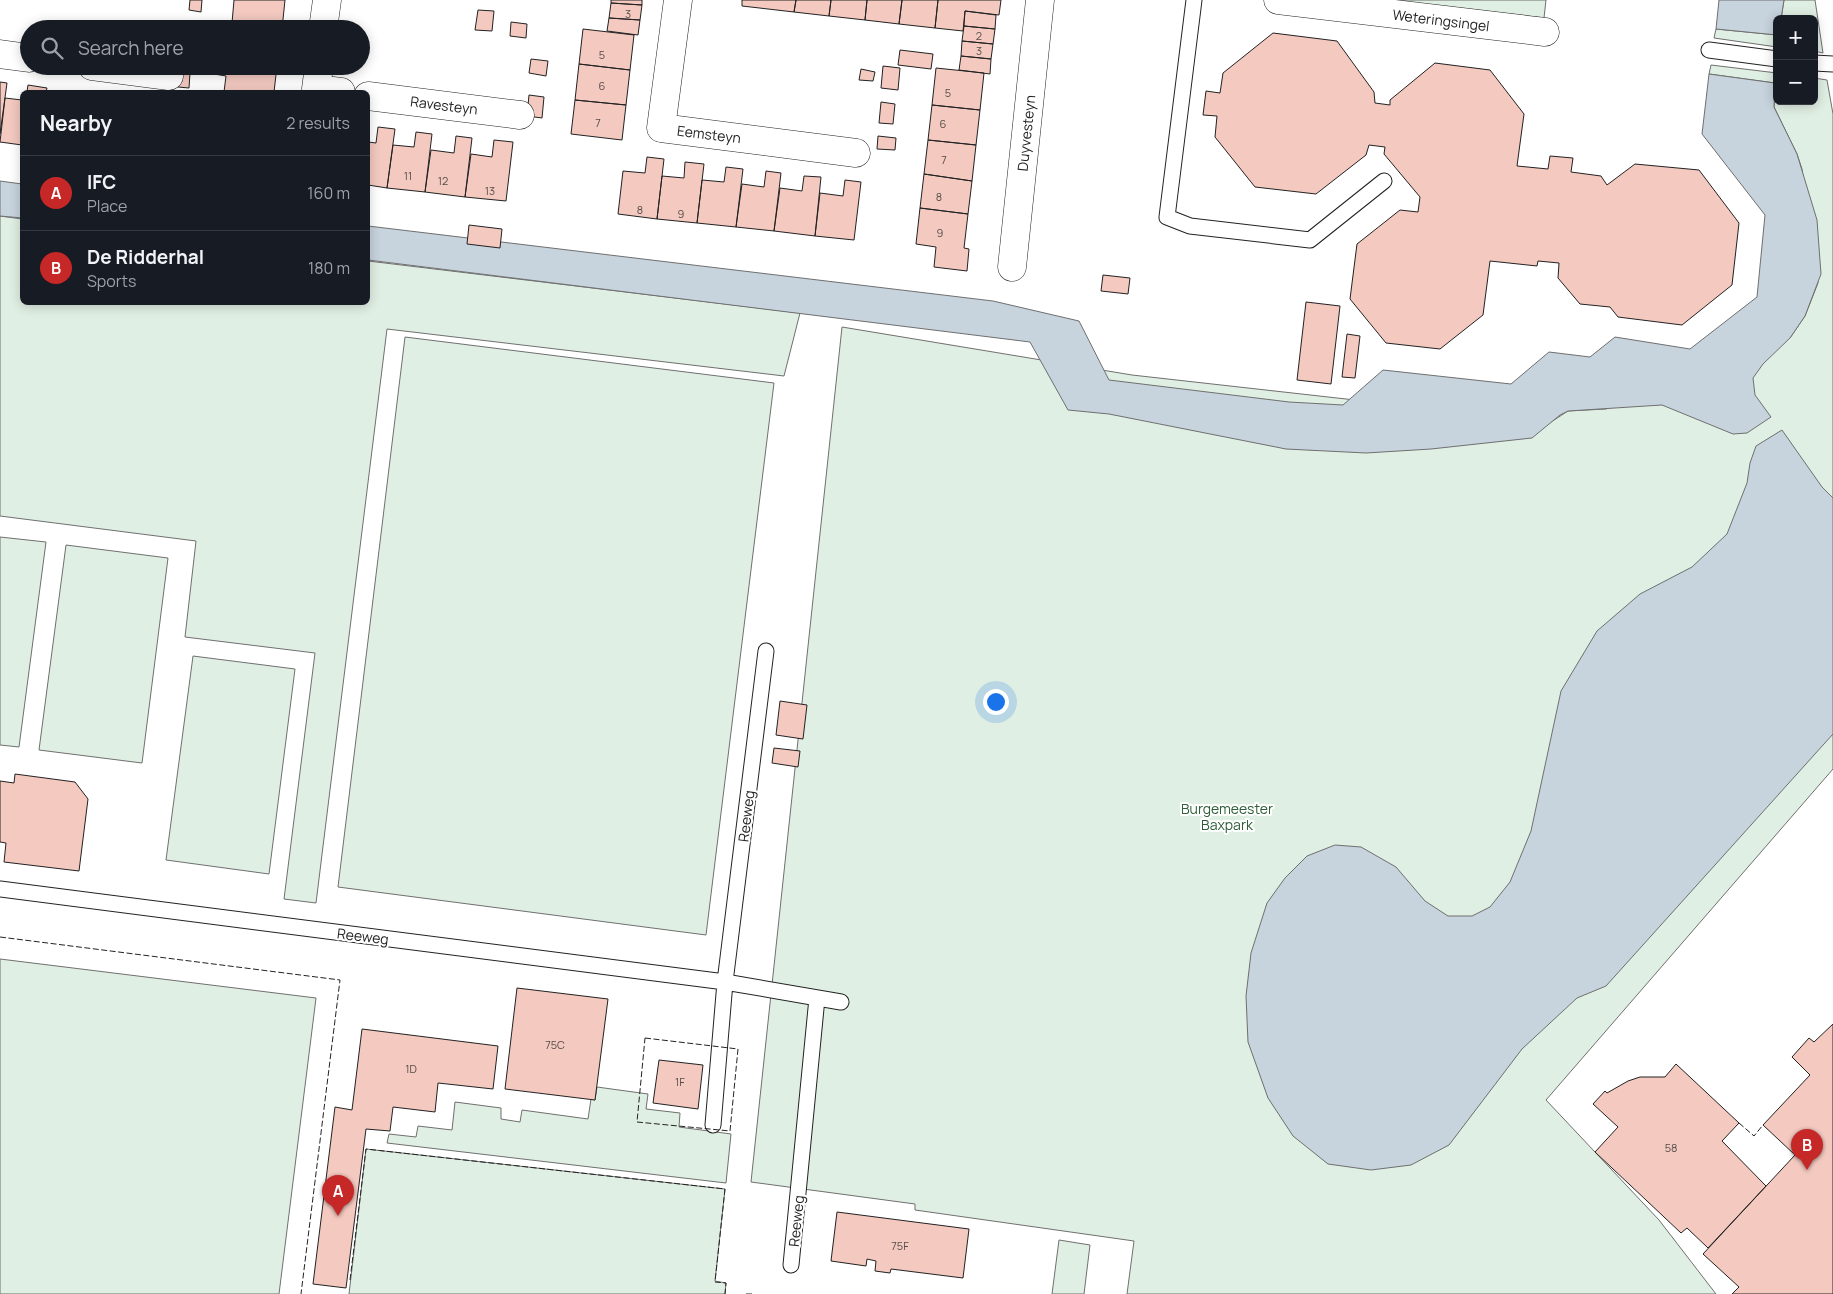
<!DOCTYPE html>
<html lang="en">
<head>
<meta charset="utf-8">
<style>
	body { margin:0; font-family:Manrope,sans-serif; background:#242831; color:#f1f3f6 }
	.controls { position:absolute; right:15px; top:15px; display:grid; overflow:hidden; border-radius:8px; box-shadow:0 2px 12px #0003 }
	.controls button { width:45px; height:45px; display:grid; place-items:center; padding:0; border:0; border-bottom:1px solid #363941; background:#171b24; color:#f1f3f6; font:25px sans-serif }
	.you { position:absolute; left:995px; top:701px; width:18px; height:18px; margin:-12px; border:4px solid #fff; border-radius:50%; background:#1a73e8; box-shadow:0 0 0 8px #1a73e833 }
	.badge { display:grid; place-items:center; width:32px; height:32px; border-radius:50%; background:#c62828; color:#fff; font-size:16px; font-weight:700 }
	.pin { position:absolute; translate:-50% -41px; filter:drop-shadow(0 1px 2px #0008) }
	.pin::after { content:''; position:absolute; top:26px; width:18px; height:15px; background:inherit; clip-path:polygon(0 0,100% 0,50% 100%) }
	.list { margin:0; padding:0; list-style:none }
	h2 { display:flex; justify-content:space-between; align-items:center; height:65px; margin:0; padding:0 20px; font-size:21px }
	h2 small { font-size:16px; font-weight:400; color:#9ea1a6 }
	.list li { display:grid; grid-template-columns:32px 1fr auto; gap:15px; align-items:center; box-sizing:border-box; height:75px; padding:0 20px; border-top:1px solid #363941 }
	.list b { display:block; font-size:19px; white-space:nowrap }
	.list p { margin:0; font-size:16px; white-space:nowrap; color:#9ea1a6 }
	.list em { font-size:16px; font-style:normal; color:#9ea1a6 }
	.icon { flex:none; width:28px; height:28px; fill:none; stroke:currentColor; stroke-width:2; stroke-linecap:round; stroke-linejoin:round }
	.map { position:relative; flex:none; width:1833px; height:1294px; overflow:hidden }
	.search { position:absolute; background:#171b24; box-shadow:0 2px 12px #0003; left:20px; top:20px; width:350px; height:55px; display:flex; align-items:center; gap:12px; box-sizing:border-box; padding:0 18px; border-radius:28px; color:#9ea1a6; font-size:19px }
	.panel { position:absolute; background:#171b24; box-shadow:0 2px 12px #0003; left:20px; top:90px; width:350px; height:215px; border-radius:8px }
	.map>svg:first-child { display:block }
	.green { fill:#e0efe3; stroke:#6f6f6f }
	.water { fill:#c7d3dd; stroke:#6f6f6f }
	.building { fill:#f3c9c0; stroke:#222 }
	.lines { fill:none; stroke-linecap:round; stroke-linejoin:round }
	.service-casing { stroke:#222; stroke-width:17 }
	.minor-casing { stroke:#222; stroke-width:29 }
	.service { stroke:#fff; stroke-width:15 }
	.minor { stroke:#fff; stroke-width:28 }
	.fence { stroke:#222; stroke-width:1; stroke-dasharray:6 2.5; stroke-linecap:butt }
	.labels { text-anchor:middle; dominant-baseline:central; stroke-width:4; stroke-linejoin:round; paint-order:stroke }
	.number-label { font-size:11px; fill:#564c4a }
	.street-label { font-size:14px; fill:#222; stroke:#fff }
	.park-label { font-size:14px; fill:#2f5e38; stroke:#fff }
</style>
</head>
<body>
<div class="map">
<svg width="1833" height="1294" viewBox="0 0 1833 1294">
	<rect width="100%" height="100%" fill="#fff"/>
	<path class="green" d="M1389,0H1546L1544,18Z
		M1784,0H1815L1823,53L1814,51V19H1781Z
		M1716,29L1777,35V47L1714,38Z
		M1711,65L1777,73V101H1814V78L1827,80L1833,114V769L1546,1100L1659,1220L1716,1294H1127L1134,1241L915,1210V1204L751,1182L842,327L1132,375L1551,422L1568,411L1606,409L1790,338L1805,316L1818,283L1802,169L1797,154L1774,107L1775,83L1709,74Z
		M0,216L22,219V302H368V261L800,313L784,376L387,329L316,903L284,899L315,653L185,637L196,541L0,516Z
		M405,337L774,383L706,935L338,887Z
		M0,537L46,542L19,747L0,745Z
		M66,545L168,558L142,763L39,750Z
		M193,656L295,669L269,874L166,860Z
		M0,959L316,998L279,1294H0Z
		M597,1087L648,1094L646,1109L680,1113L679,1127L731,1134L726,1183L387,1143L389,1134L416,1137L418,1126L452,1130L455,1102L501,1108V1119L520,1122L522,1110L588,1119L591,1099L595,1100Z
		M366,1149L725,1189L715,1281L726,1283L725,1294H349Z
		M1059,1240L1090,1245L1084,1294H1052Z"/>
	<path class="water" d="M1719,0H1784L1781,19H1777V35L1716,29Z
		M1709,74L1775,83L1774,107L1797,154L1817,220L1821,274L1805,316L1790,338L1763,364L1753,378L1755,395L1771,417L1747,433L1733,434L1662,405L1568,411L1560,415L1532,438L1431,449L1366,453L1286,449L1109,414L1068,410L1030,342L368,260V226L993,301L1079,321L1109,380L1289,402L1343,405L1383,370L1511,384L1549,352L1590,357L1615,337L1690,349L1757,297L1765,215L1702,134Z
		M0,181L22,184V218L0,216Z
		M1782,430L1822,487L1833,498V734L1606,986L1577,998L1522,1049L1449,1145L1411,1165L1371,1170L1328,1164L1293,1136L1268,1098L1248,1042L1246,996L1251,953L1267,903L1285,878L1307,856L1335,845L1361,847L1396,867L1425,901L1448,916H1472L1490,907L1510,882L1531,831L1561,691L1597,631L1640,594L1692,567L1727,534L1747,483L1750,463L1756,446Z"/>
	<path class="building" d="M190,0H202L201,12L189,10Z
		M234,0H285L282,29L232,23Z
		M611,0H642V5L611,3Z
		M742,0H796L794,12L742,6Z
		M796,0H831L829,16L794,12Z
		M831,0H867L865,20L829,16Z
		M867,0H902L899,24L865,20Z
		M902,0H938L935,28L899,24Z
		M938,0H1001L999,15L965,11L963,31L935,28Z
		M611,3L642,5L640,20L609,18Z
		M478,10L494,11L492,31L475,30Z
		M965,11L996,15L995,29L964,26Z
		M609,18L640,20L638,35L607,31Z
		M184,22L198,23V29H184Z
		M511,22L527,24L526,38L510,36Z
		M232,23L282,29H231Z
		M964,26L995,29L993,44L962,41Z
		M583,29L634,35L630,70L579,64Z
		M1273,33L1337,41L1374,92L1375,103L1390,105V100L1435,63L1490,70L1524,114L1517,166L1548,169L1550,156L1573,158L1571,172L1601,176L1607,185L1635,164L1699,170L1739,223L1732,285L1682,325L1618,317L1610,307L1580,304L1558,278L1559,263L1538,261L1537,266L1490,261L1483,315L1440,349L1386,343L1350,299L1357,244L1400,210L1418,212L1420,197L1384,154L1385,147L1369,145L1366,155L1316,194L1255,187L1215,137L1217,116L1203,115L1206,91L1220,93L1223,73Z
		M962,41L993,44L991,59L961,56Z
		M900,50L933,54L931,69L898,65Z
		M961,56L991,59L990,74L959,70Z
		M531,59L548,61L546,76L529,73Z
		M579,64L630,70L626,105L575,100Z
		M215,66H277L274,92H224L226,76L214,74Z
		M883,66L900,68L898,90L881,88Z
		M936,68L984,73L980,110L932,105Z
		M861,69L875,72L873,81L859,80Z
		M179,72L190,73L189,88L178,87Z
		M0,82L7,83L0,134Z
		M28,85L47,88L46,92H27Z
		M529,95L544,97L542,118L527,116Z
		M5,98L22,100V145L0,142Z
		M575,100L626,105L622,140L571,134Z
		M881,102L895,104L893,124L879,123Z
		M932,105L980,110L976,145L928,140Z
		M378,127L395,129L387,188L368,185V142L376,143Z
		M416,132L432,134L425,192L387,188L393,145L414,147Z
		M456,136L472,138L465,197L425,192L431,150L454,153Z
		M878,136L896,138L895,150L877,149Z
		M494,140L513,142L506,201L465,197L471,154L492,157Z
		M928,140L976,145L972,181L924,174Z
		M647,157L664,159L657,219L618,214L623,171L645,173Z
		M685,162L704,164L697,223L657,219L662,176L684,178Z
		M726,167L743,169L736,227L697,223L702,180L724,182Z
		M766,171L781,173L774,231L736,227L742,184L764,187Z
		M924,174L972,181L968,214L920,208Z
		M804,176L821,177L815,236L774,231L780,188L802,191Z
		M845,180L861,182L854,240L815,236L820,193L843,196Z
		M920,208L968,214L964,248L969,249L967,271L934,267L936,247L916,244Z
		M469,225L502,229L500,248L467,244Z
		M1103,275L1130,278L1128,294L1101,291Z
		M1306,302L1340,306L1331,384L1297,380Z
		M1347,334L1360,336L1355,378L1342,377Z
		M780,701L807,705L803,739L776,735Z
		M774,748L800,751L798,767L772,763Z
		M15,774L75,782L88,799L79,871L4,862L6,843L0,842V781L14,783Z
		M517,988L608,999L595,1100L505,1089Z
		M1833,1024V1294H1732L1739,1287L1703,1254L1795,1155L1763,1125L1810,1075L1792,1057L1809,1038L1814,1042Z
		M362,1029L498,1046L493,1089L438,1083L435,1112L393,1107L390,1131L366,1129L346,1288L313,1284L335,1107L352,1110Z
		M659,1060L703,1065L698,1109L653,1103Z
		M1676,1064L1739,1123L1722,1141L1766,1186L1708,1248L1687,1228L1681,1233L1595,1152L1618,1127L1593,1104L1605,1091L1607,1093L1628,1081L1640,1077H1665Z
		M837,1212L969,1229L963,1278L891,1269L890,1273L875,1271L876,1261L867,1259L866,1266L831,1261Z"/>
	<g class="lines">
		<defs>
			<path id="service" d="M1194,0L1167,217L1190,226L1310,240L1384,181
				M1709,50L1777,59
				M1814,63L1833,64
				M0,889L725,982L841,1002
				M713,1125L725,982L766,651
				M791,1265L817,998"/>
			<path id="minor" d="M678,0L661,128L856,153
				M1278,0L1545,32
				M323,29L327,0
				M0,54L29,58
				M92,66L169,76
				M319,66L316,89L341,92
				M368,96L520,115
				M1012,267L1040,0"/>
		</defs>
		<use href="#service" class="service-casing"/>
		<use href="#minor" class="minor-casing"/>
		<use href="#service" class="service"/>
		<use href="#minor" class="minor"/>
		<path class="fence" d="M0,937L340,980L301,1294
			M645,1038L738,1049L730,1131L637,1122Z
			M1739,1123L1754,1136L1763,1125
			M350,1280L366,1149L725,1189L715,1282L726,1283L725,1294
			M746,1294H752"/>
	</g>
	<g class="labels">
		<g class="number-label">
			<text x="628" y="13">3</text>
			<text x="979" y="35">2</text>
			<text x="979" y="50">3</text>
			<text x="602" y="54">5</text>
			<text x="602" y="85">6</text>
			<text x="948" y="92">5</text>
			<text x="598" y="122">7</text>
			<text x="943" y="123">6</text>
			<text x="944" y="159">7</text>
			<text x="408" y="175">11</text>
			<text x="443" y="180">12</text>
			<text x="490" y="190">13</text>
			<text x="939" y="196">8</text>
			<text x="640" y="209">8</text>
			<text x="681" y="213">9</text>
			<text x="940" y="232">9</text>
			<text x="555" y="1044">75C</text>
			<text x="411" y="1068">1D</text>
			<text x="680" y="1081">1F</text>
			<text x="1671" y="1147">58</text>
			<text x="900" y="1245">75F</text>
		</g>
		<g class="street-label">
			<text transform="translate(1441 20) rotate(7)">Weteringsingel</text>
			<text transform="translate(444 105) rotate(7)">Ravesteyn</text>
			<text transform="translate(1026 133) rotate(-84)">Duyvesteyn</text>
			<text transform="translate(709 134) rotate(7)">Eemsteyn</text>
			<text transform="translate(746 816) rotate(-83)">Reeweg</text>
			<text transform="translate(363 936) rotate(7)">Reeweg</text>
			<text transform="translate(796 1221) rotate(-84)">Reeweg</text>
		</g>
		<g class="park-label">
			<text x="1227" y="808">Burgemeester<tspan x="1227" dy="16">Baxpark</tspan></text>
		</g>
	</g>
</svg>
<div class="controls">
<button>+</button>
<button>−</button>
</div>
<div class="you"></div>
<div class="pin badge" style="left:338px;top:1216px">A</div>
<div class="pin badge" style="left:1807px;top:1170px">B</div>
<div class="search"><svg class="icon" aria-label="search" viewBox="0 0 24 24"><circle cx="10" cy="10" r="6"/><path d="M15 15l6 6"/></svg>Search here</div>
<section class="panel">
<h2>Nearby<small>2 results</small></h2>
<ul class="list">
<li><span class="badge">A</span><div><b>IFC</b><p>Place</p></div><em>160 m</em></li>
<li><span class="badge">B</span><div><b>De Ridderhal</b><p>Sports</p></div><em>180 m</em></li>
</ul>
</section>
</div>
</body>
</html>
